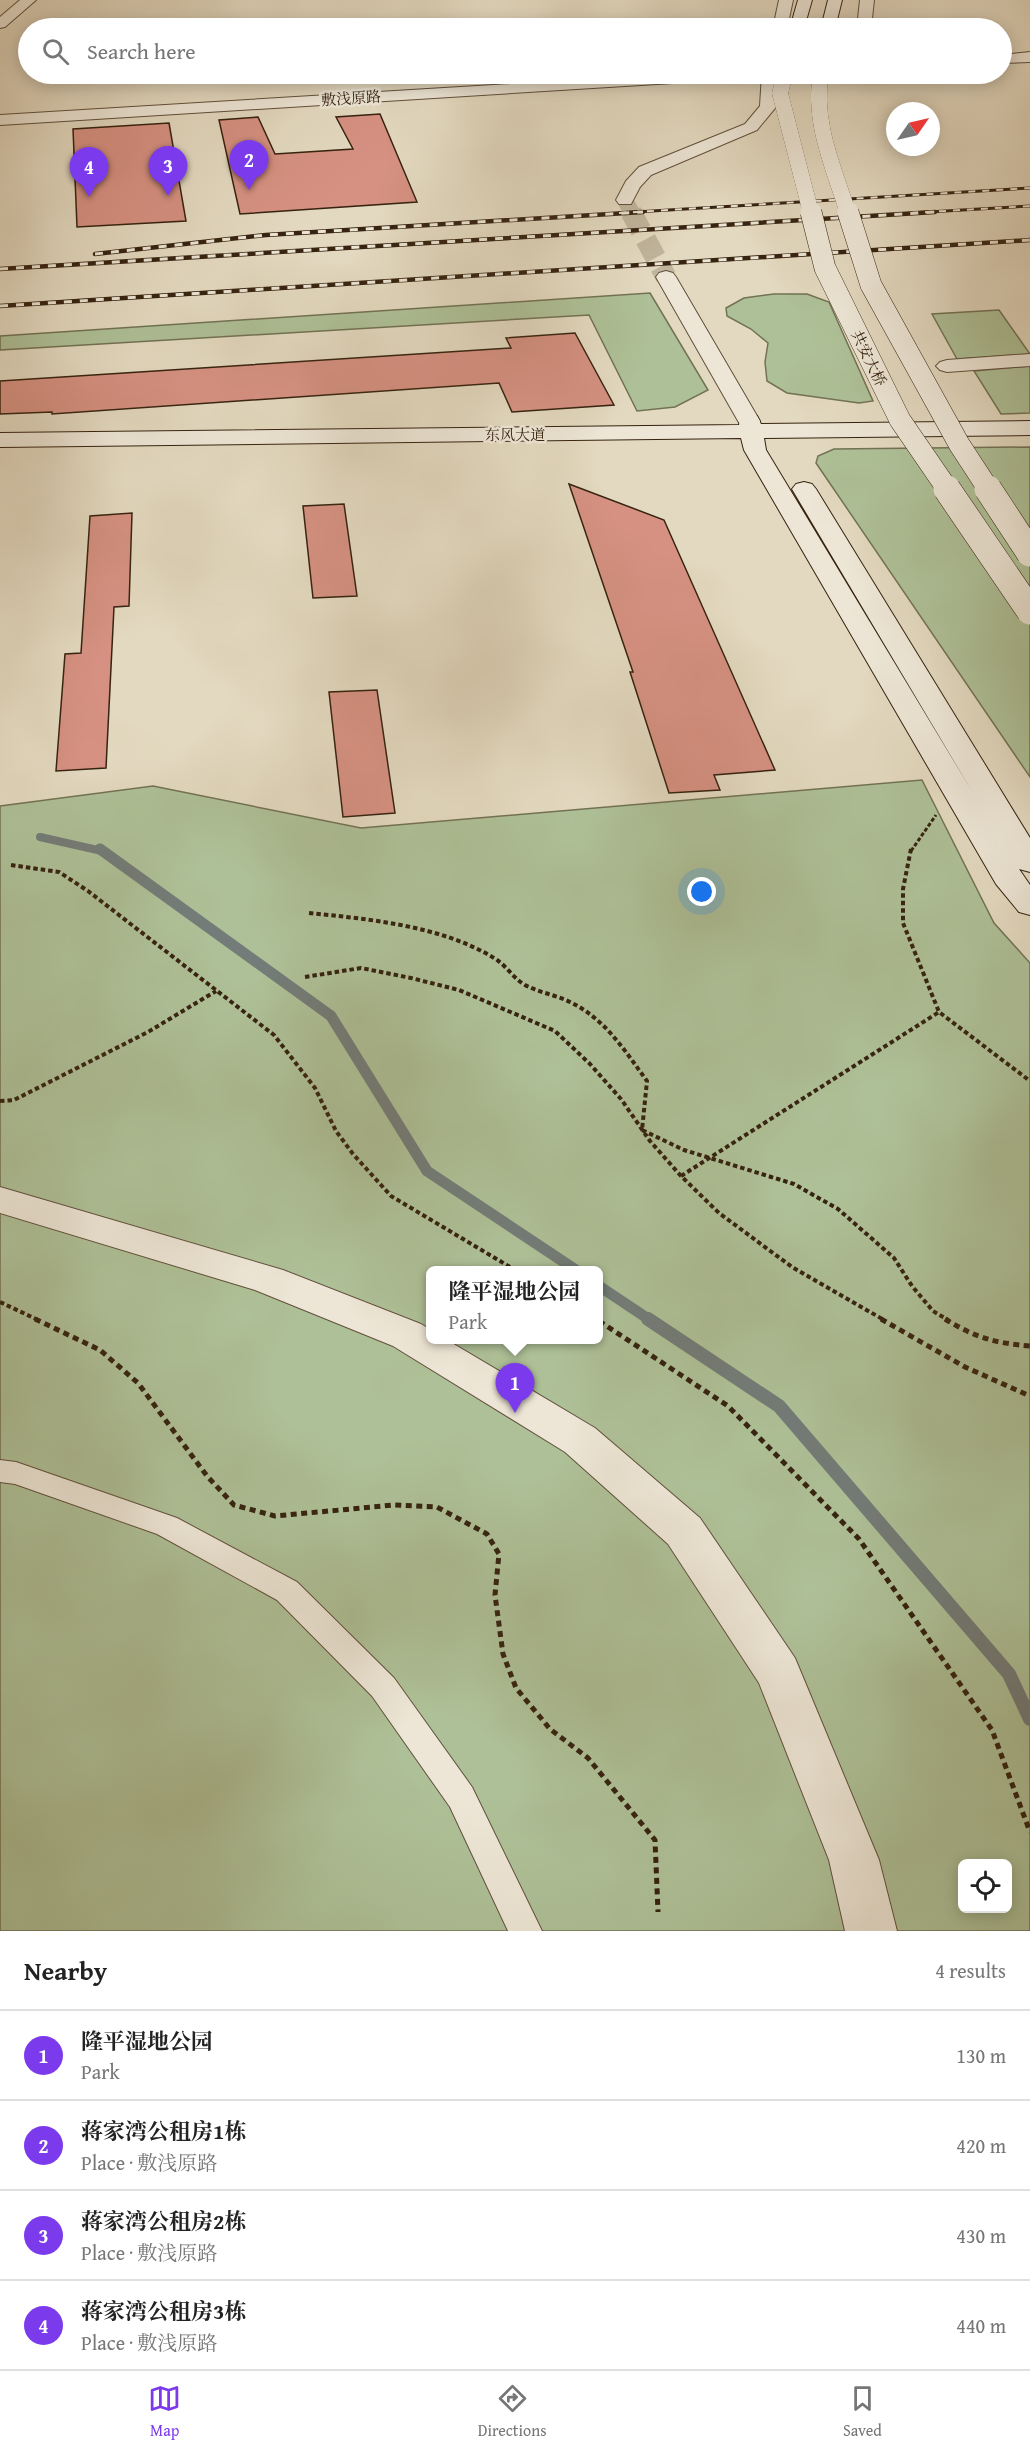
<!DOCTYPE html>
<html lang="en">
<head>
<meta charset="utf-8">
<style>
	body { margin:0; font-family:"Gentium Book Plus","Noto Serif SC",serif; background:#f2f2f2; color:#222 }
	.controls { position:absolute; right:18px; bottom:18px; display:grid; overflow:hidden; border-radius:9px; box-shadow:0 3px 15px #0003 }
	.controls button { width:54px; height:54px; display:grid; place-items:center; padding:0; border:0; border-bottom:2px solid #e0e0e0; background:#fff; color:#222; font:30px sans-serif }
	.compass { position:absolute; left:886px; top:102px; width:54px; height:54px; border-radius:50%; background:#fff; box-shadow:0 3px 15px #0003; rotate:56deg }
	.you { position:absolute; left:702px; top:892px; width:21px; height:21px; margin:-15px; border:4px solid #fff; border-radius:50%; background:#1a73e8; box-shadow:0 0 0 9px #1a73e833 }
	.badge { display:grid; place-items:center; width:39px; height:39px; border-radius:50%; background:#7c3aed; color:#fff; font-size:20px; font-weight:700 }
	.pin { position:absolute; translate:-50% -50px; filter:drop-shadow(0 2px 3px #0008) }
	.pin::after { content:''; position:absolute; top:32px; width:21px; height:18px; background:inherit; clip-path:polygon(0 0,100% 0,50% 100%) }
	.popup { position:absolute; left:426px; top:1266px; width:177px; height:78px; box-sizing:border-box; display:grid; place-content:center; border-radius:9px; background:#fff; filter:drop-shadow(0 2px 4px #0005); font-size:20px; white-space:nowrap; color:#767676 }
	.popup b { font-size:22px; color:#222 }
	.popup::after { content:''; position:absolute; left:50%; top:100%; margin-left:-12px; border:12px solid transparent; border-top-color:#fff }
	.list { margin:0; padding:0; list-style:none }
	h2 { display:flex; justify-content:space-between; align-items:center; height:78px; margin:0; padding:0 24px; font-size:26px }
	h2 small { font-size:20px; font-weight:400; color:#767676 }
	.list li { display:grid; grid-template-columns:39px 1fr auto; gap:18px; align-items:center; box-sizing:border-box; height:90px; padding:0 24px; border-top:2px solid #e0e0e0 }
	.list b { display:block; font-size:22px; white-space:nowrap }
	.list p { margin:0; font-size:20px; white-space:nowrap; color:#767676 }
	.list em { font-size:20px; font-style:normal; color:#767676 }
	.icon { flex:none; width:33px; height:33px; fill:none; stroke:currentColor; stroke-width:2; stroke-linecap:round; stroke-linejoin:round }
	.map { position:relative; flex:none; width:1030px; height:1931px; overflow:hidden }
	.search { position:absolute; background:#fff; box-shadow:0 3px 15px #0003; left:18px; right:18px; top:18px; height:66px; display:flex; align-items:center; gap:15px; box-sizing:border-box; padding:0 21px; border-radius:33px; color:#767676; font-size:22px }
	.sheet { height:438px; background:#fff }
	nav { display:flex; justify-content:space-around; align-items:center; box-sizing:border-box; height:84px; border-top:2px solid #e0e0e0; background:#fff; font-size:16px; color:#767676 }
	nav a { display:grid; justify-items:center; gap:3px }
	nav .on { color:#7c3aed }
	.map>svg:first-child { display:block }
	.green { fill:#aec097; stroke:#727254; stroke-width:1.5; fill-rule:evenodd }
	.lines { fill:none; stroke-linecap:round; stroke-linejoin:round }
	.stream-far2 { stroke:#737c78; stroke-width:8 }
	.stream-far1 { stroke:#737c78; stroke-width:11 }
	.stream { stroke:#737c78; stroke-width:14 }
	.building { fill:#d69182; stroke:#362310; stroke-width:1.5 }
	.street-tunnel-far1 { stroke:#c0b59d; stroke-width:16; stroke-dasharray:16 8; stroke-linecap:butt }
	.street-tunnel { stroke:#c0b59d; stroke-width:21; stroke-dasharray:21 10; stroke-linecap:butt }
	.lane-casing { stroke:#61503c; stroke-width:2 }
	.street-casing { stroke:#61503c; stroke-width:2 }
	.secondary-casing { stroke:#362310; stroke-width:2 }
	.path-far2 { stroke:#362310; stroke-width:3; stroke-dasharray:4 2; stroke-linecap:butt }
	.path-far1 { stroke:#362310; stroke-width:4; stroke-dasharray:4.5 3; stroke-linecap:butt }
	.path { stroke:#362310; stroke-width:5; stroke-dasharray:6 4.5; stroke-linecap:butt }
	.lane { fill:#ede6d6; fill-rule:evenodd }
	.street { fill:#ede6d6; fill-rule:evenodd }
	.secondary { fill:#ede6d6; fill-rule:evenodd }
	.rail-far1-casing { stroke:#362310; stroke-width:3 }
	.rail-casing { stroke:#362310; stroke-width:4.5 }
	.rail-far1 { stroke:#ede6d6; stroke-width:2; stroke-dasharray:7; stroke-linecap:butt }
	.rail { stroke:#ede6d6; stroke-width:3; stroke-dasharray:8; stroke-linecap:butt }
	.secondary-bridge-far2-casing { stroke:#362310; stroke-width:16; stroke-linecap:butt }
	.secondary-bridge-far1-casing { stroke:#362310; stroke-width:22; stroke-linecap:butt }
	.secondary-bridge-casing { stroke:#362310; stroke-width:28; stroke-linecap:butt }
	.secondary-bridge-far2 { stroke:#ede6d6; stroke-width:16 }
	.secondary-bridge-far1 { stroke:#ede6d6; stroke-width:21 }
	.secondary-bridge { stroke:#ede6d6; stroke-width:27 }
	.labels { text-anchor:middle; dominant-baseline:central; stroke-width:5; stroke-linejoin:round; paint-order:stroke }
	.far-street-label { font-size:15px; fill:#362310; stroke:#ede6d6 }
</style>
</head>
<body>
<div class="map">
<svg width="1030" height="1931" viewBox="0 0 1030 1931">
	<rect width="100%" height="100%" fill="#e3d9c0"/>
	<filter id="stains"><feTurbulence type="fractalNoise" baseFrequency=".00333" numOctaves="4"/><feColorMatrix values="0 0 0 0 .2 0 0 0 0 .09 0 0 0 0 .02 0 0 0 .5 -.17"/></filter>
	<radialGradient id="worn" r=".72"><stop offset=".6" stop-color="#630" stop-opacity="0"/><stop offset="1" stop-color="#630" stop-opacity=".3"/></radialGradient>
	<path class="green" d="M650,293L708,390L675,407L637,411L589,315L0,350V336Z
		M774,294H807L829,302L873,401L859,403L787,393L767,381L765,362L768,343L751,329L727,316L726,308L744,298Z
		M999,310L1030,354L957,359L932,314Z
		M1030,366V413L1001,414L974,371Z
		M1030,447V777L816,463L818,456L834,449Z
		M922,780L994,923L1030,963V1931H0V806L153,786L361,828ZM431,1270H599V1340H431ZM962,1864H1008V1908H962Z"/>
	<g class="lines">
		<path class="stream-far2" d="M40,837L102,851"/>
		<path class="stream-far1" d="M100,849L331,1016L427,1171L576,1270
			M599,1286L650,1320"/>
		<path class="stream" d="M648,1319L779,1406L1009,1674L1030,1719"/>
	</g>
	<path class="building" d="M380,114L417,202L240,214L219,120L258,117L275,154L353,149L336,117Z
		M169,123L186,221L77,227L73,129Z
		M575,333L614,405L512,412L499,383L52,414V412L0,414V381L511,348L506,338Z
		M569,484L664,520L775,770L714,775L720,790L669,793L630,672H633Z
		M344,504L357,596L313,598L303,506Z
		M132,513L129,606L114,607L106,768L56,771L65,654L81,653L90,516Z
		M377,690L395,813L343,817L329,692Z"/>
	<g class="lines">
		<path class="street-tunnel-far1" d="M625,200L632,213"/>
		<path class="street-tunnel" d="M631,212L666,277"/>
		<defs>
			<path id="lane" d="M0,1460L16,1462L177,1518L297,1582L394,1678L472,1787L542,1931H508L450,1807L372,1696L277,1600L157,1534L15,1484L0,1482Z"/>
			<path id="street" d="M20,0H36L5,27L0,28V17Z
				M779,0H793L787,28H773Z
				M860,0H874L871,28H857Z
				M1030,52V62L1002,63V55Z
				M672,74H746L738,79L0,125V115Z
				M762,74H778L776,107L757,130L651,175L640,187L631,204H619L616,200L626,181L639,167L745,124L760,106Z
				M666,271L673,273L676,277L760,421L757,426L749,428L741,426L738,421L656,277L659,273Z
				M1030,354V366L947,372L940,370L936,366L940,362L947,360Z
				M0,1187L283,1270L421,1324L431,1330V1340H447L595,1428L700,1518L795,1658L879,1860L897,1931H845L829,1860L759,1683L668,1544L565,1452L393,1346L255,1290L0,1213Z"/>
			<path id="secondary" d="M798,0H812L804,28H790Z
				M828,0H842L835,28H821Z
				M749,414L757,416L761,424L1030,421V435L764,438L766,450L973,793L792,489L796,484L804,482L812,484L816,489L1030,838V872L1019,869L1030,885V915L1019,912L996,884L744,450L741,438L0,447V433L739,425L741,416Z"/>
		</defs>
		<use href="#lane" class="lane-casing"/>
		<use href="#street" class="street-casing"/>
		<use href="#secondary" class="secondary-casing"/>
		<path class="path-far2" d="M911,851L936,815"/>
		<path class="path-far1" d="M911,849L903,889V923L939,1012L1030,1081
			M11,865L59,872L88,891L274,1035L315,1088L336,1131L353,1154L391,1196L515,1270
			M309,913C369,919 442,926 494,958C506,965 513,978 525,985C540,993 557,995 572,1003C606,1020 625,1051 647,1081L642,1130L684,1150L794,1184L838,1209L894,1258L912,1286L933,1311L948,1320
			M305,977L361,968L411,978L459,990L555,1031L590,1064L621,1099L650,1141L681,1176L719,1213L792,1267L884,1320
			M0,1101L14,1100L148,1032L216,991
			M681,1176L939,1012
			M0,1302L38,1320"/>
		<path class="path" d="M35,1319L100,1350L138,1383L207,1476L234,1505L275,1516L394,1505L437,1507L487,1534L499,1554L495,1595L503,1654L516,1688L550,1729L588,1758L655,1840L658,1912
			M881,1319L965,1367L1030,1396
			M945,1319C976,1338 995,1343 1030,1346
			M599,1321L728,1406L859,1539L992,1730L1030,1832"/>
		<use href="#lane" class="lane"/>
		<use href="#street" class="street"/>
		<use href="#secondary" class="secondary"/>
		<defs>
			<path id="rail-far1" d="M619,213L1030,188
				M911,213L1030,206"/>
			<path id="rail" d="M95,254L266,235L643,212
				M0,269L935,212
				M0,306L1030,240"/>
		</defs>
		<use href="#rail-far1" class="rail-far1-casing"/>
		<use href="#rail" class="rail-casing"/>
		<use href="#rail-far1" class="rail-far1"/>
		<use href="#rail" class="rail"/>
		<defs>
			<path id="secondary-bridge-far2" d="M785,74L780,93L811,213
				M821,74C812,121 834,169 848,213"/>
			<path id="secondary-bridge-far1" d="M811,212L825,268L900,420L948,490
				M848,212L871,285L959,444L989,490"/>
			<path id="secondary-bridge" d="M947,489L1030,611
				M988,489L1030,553"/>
		</defs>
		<use href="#secondary-bridge-far2" class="secondary-bridge-far2-casing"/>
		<use href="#secondary-bridge-far1" class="secondary-bridge-far1-casing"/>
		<use href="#secondary-bridge" class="secondary-bridge-casing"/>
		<use href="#secondary-bridge-far2" class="secondary-bridge-far2"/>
		<use href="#secondary-bridge-far1" class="secondary-bridge-far1"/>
		<use href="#secondary-bridge" class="secondary-bridge"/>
	</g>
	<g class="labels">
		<g class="far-street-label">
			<text transform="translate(351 98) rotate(-4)">敷浅原路</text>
			<text transform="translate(869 358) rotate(64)">共安大桥</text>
			<text x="515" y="434">东风大道</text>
		</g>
	</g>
	<rect width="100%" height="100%" filter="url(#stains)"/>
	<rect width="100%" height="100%" fill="url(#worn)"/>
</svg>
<div class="controls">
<button><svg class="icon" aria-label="locate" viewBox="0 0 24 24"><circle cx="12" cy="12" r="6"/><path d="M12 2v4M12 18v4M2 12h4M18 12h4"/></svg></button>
</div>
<svg class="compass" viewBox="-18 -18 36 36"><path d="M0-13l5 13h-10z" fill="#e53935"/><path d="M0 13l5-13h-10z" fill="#767676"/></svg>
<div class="you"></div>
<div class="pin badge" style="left:515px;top:1413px">1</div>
<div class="popup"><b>隆平湿地公园</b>Park</div>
<div class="pin badge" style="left:249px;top:190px">2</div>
<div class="pin badge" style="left:168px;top:196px">3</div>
<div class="pin badge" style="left:89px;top:197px">4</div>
<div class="search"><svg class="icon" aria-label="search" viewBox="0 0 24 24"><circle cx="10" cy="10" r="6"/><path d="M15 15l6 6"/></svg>Search here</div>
</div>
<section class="sheet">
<h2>Nearby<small>4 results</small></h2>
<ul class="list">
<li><span class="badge">1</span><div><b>隆平湿地公园</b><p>Park</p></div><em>130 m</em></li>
<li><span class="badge">2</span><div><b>蒋家湾公租房1栋</b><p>Place · 敷浅原路</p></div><em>420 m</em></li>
<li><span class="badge">3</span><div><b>蒋家湾公租房2栋</b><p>Place · 敷浅原路</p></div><em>430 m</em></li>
<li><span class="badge">4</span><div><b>蒋家湾公租房3栋</b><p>Place · 敷浅原路</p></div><em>440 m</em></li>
</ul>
</section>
<nav>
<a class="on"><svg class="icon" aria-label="map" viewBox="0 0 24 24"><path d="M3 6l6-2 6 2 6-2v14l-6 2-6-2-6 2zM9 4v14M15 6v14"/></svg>Map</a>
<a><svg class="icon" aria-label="directions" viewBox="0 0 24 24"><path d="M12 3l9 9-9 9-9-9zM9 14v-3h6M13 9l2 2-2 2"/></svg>Directions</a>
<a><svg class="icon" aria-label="saved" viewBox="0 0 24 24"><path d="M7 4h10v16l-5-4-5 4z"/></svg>Saved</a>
</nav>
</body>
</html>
